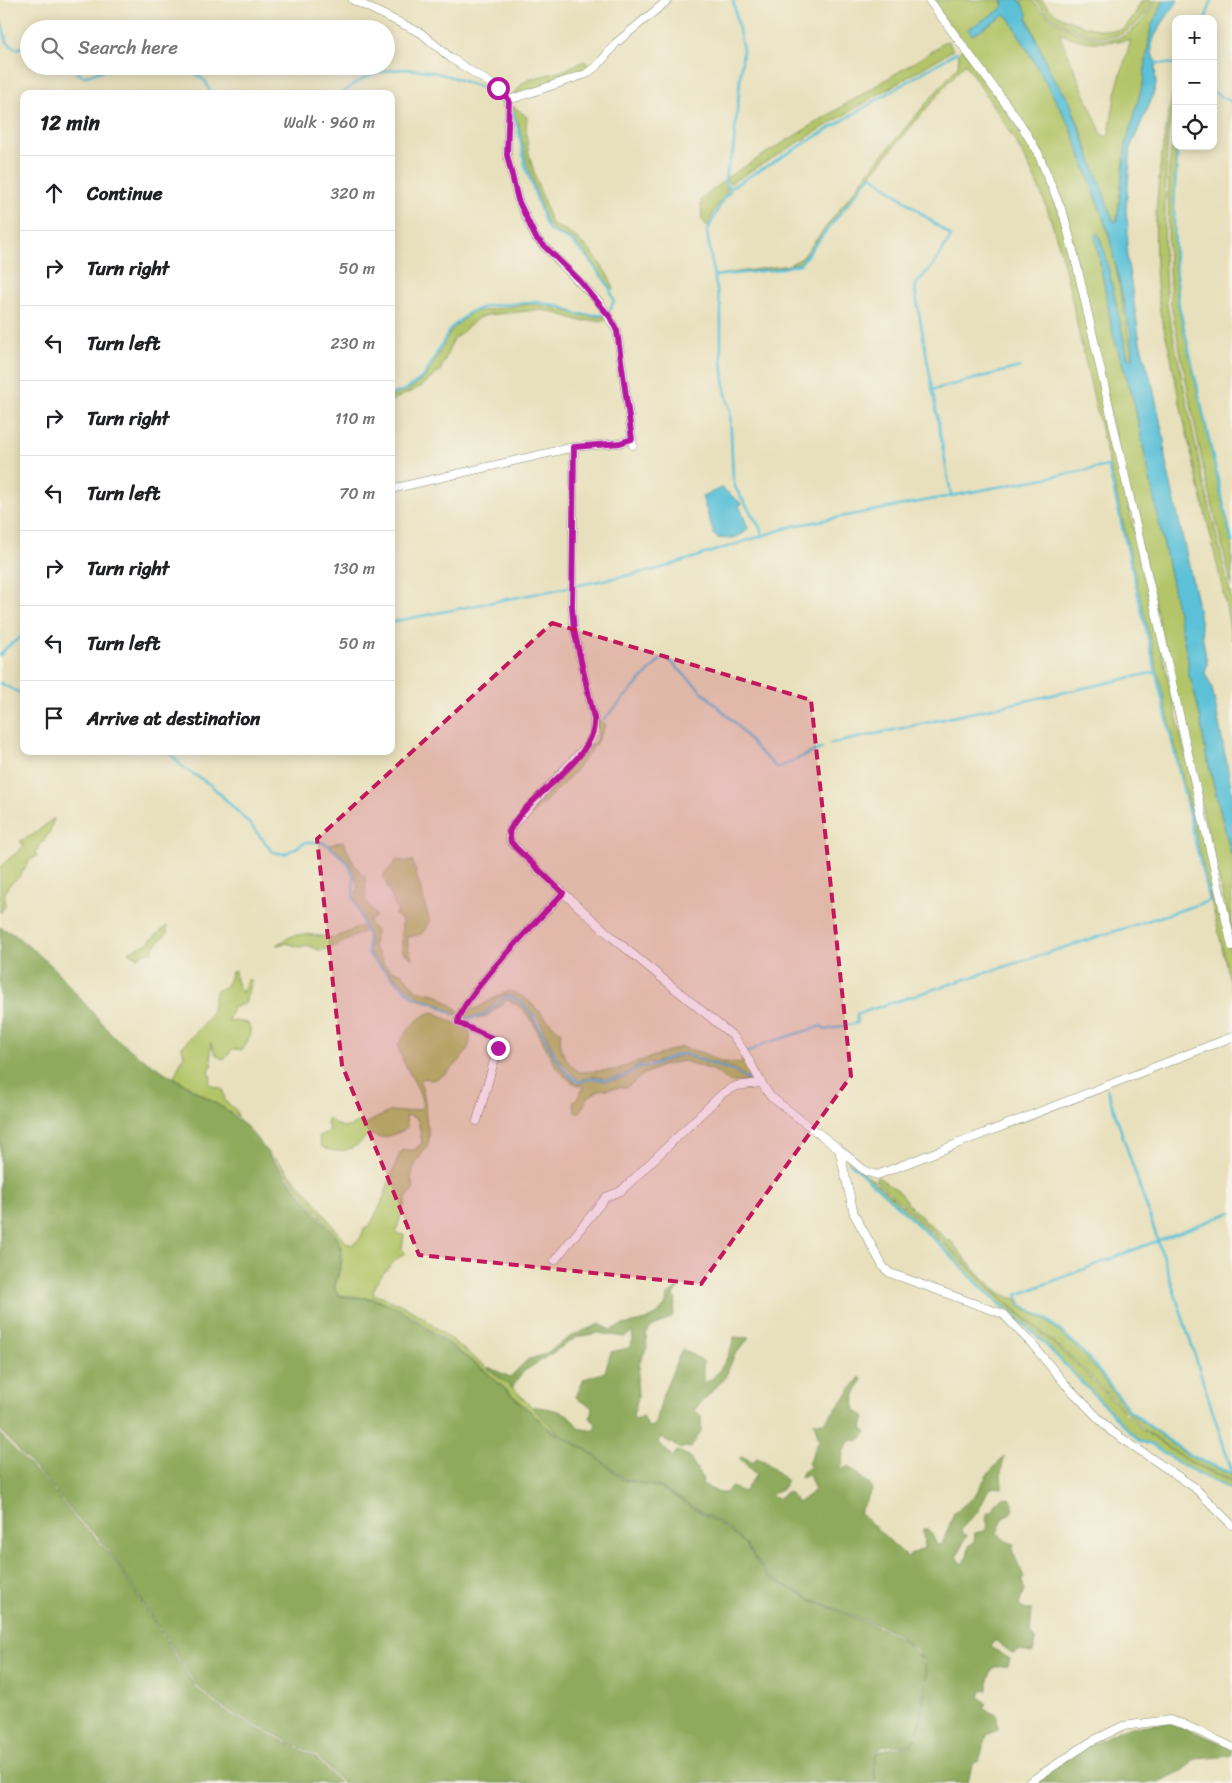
<!DOCTYPE html>
<html lang="en">
<head>
<meta charset="utf-8">
<style>
	body { margin:0; font-family:Sriracha,sans-serif; background:#f2f2f2; color:#202124 }
	.controls { position:absolute; right:15px; top:15px; display:grid; overflow:hidden; border-radius:10px; box-shadow:0 2px 12px #0003 }
	.controls button { width:45px; height:45px; display:grid; place-items:center; padding:0; border:0; border-bottom:1px solid #e0e0e0; background:#fff; color:#202124; font:25px sans-serif }
	.stop { position:absolute; width:15px; height:15px; margin:-11px; border:4px solid #b5179e; border-radius:50%; background:#fff }
	.stop.end { background:#b5179e; border-color:#fff; box-shadow:0 1px 5px #0008 }
	.list { margin:0; padding:0; list-style:none }
	h2 { display:flex; justify-content:space-between; align-items:center; height:65px; margin:0; padding:0 20px; font-size:21px }
	h2 small { font-size:16px; font-weight:400; color:#757577 }
	.list li { display:grid; grid-template-columns:32px 1fr auto; gap:15px; align-items:center; box-sizing:border-box; height:75px; padding:0 20px; border-top:1px solid #e0e0e0 }
	.list b { display:block; font-size:19px; white-space:nowrap }
	.list em { font-size:16px; font-style:normal; color:#757577 }
	.icon { flex:none; width:28px; height:28px; fill:none; stroke:currentColor; stroke-width:2; stroke-linecap:round; stroke-linejoin:round }
	.map { position:relative; flex:none; width:1232px; height:1783px; overflow:hidden }
	.search { position:absolute; background:#fff; box-shadow:0 2px 12px #0003; left:20px; top:20px; width:375px; height:55px; display:flex; align-items:center; gap:12px; box-sizing:border-box; padding:0 18px; border-radius:28px; color:#757577; font-size:19px }
	.panel { position:absolute; background:#fff; box-shadow:0 2px 12px #0003; left:20px; top:90px; width:375px; height:665px; border-radius:10px }
	.map>svg:first-child { display:block }
	.green { fill:#b3c568; stroke:#69814e; fill-rule:evenodd }
	.forest { fill:#8eaa5c; stroke:#567448 }
	.water { fill:#5bc1d8; stroke:#3d7f86 }
	.lines { fill:none; stroke-linecap:round; stroke-linejoin:round }
	.stream { stroke:#5bc1d8; stroke-width:2.5 }
	.minor-casing { stroke:#848e78; stroke-width:9 }
	.minor { stroke:#fff; stroke-width:8 }
	.route { stroke:#b5179e; stroke-width:6 }
	.marked { fill:#c2185b; fill-opacity:0.2; stroke:#c2185b; stroke-width:4; stroke-dasharray:10 6; stroke-linejoin:round }
</style>
</head>
<body>
<div class="map">
<svg width="1232" height="1783" viewBox="0 0 1232 1783">
	<rect width="100%" height="100%" fill="#f7f3e8"/>
	<filter id="ink" filterUnits="userSpaceOnUse"><feTurbulence type="fractalNoise" baseFrequency=".02" numOctaves="2"/><feDisplacementMap in="SourceGraphic" scale="10" xChannelSelector="R" yChannelSelector="G"/><feConvolveMatrix kernelMatrix="1 2 1 2 8 2 1 2 1" color-interpolation-filters="sRGB"/></filter>
	<filter id="wash" filterUnits="userSpaceOnUse"><feTurbulence type="fractalNoise" baseFrequency=".0096" numOctaves="4" result="noise"/><feDisplacementMap in="SourceGraphic" scale="20" xChannelSelector="R" yChannelSelector="G"/><feGaussianBlur stdDeviation="1.12" result="paint"/><feColorMatrix in="noise" values="0 0 0 0 0 0 0 0 0 0 0 0 0 0 0 0 0 1.4 0 .05"/><feComposite in="paint" operator="in"/></filter>
	<g filter="url(#wash)">
		<rect width="100%" height="100%" fill="#e8e0bc"/>
		<path class="green" d="M932,0H1003V6L1000,10L968,29L1004,15L1009,17L1070,126L1101,213L1111,242L1133,358H1128L1101,240L1096,241L1113,334L1133,398L1188,660V673L1192,683L1200,716L1206,754L1232,858V936L1059,194L1040,152Z
			M1020,0H1032C1048,22 1090,45 1118,38C1136,33 1147,15 1155,0H1164L1151,27L1143,83L1126,144L1117,221L1114,222L1108,208L1081,130L1069,100L1052,76ZM1059,33C1088,45 1101,43 1131,40L1116,90L1109,134L1107,137L1102,135Z
			M1035,0H1042C1046,5 1050,10 1056,14C1070,23 1110,36 1125,28L1135,14L1142,0H1153C1145,15 1134,30 1118,35C1092,43 1049,21 1035,0Z
			M948,41L953,50L729,184L726,178L939,47L941,43Z
			M962,48L1035,153L1042,167L1065,230L1232,958V990L1079,334C1068,278 1055,218 1029,167C1011,131 987,97 965,63L871,174L800,263L774,269L716,275L789,265L802,258L874,165L958,66L959,53Z
			M584,61L592,67L584,73L510,99L523,83L531,79L562,71Z
			M1176,79V98L1168,132L1166,166L1164,252L1167,305L1200,467L1232,601V639C1216,546 1189,455 1172,363C1169,342 1161,324 1159,304C1150,229 1159,151 1176,79Z
			M513,106L527,117C522,152 541,188 550,221C556,228 563,228 570,233C587,245 607,269 614,289H612L586,253L571,238L555,232L546,222L527,163L519,125L511,110Z
			M1176,112L1174,258L1178,305L1232,545V587L1203,466L1171,305L1168,252L1169,166Z
			M723,181L728,190L714,211L707,227L702,219L701,200Z
			M531,304C557,305 580,320 607,316L609,320L581,321L550,311L537,310L488,315L478,318L453,340L440,371L422,386L391,401V397L413,387L427,375L452,329L472,312Z
			M599,720L603,724H606C587,766 547,800 513,831L596,740L598,733L596,722Z
			M54,818L50,832L35,852L37,856L30,860L20,876L8,886L5,894V906L0,913V867L24,846L20,841L33,835Z
			M343,841L354,864L366,879L365,899L376,916L369,922L376,932L373,946L383,962L391,970L403,974L416,990L438,995L459,1011L456,1015L440,1005L420,998L377,962L370,953L369,936L355,898L358,888L355,873L348,861L330,845Z
			M397,860L410,862L412,860L430,922L422,934L407,937L408,949L413,959L402,951V920L394,914L398,913L383,876Z
			M167,926V933L152,949L153,953L146,952L138,957L128,952L146,944Z
			M362,926L365,931L329,949L319,950L307,945L300,947L286,943L276,945L292,936L306,934L334,938Z
			M235,970L236,981L242,993L248,979L251,981L245,1003L233,1008L228,1020L248,1023C253,1032 248,1042 242,1050C228,1047 232,1053 224,1060L216,1055L210,1042L212,1065L209,1071L211,1078L209,1084L223,1090L225,1101L236,1110L238,1117L174,1077L184,1055L182,1047C192,1035 204,1026 211,1013C214,1005 212,997 217,990C227,989 229,981 231,973Z
			M509,991C531,996 544,1020 561,1032C558,1050 565,1061 579,1072L615,1070L681,1047L706,1054L722,1062L740,1063L745,1057L757,1079L752,1081L734,1069L683,1053L653,1063L641,1064L622,1076L609,1079L592,1076L579,1081L556,1056L538,1018L514,996L506,995L499,998L482,1015L464,1018L460,1016L463,1011C481,1011 492,996 509,991Z
			M509,997C543,1008 544,1065 579,1084L592,1079L605,1081L617,1080L629,1076L638,1068L653,1066L683,1055L733,1072L749,1082H730L713,1070L683,1061L664,1065L644,1074L627,1087L599,1090L588,1097L580,1112H575L573,1101L577,1099L584,1087C541,1076 547,1014 507,1000L486,1017L477,1019C491,1015 495,999 509,997Z
			M434,1012L469,1031C477,1049 448,1076 432,1080L424,1078L420,1082C426,1099 425,1104 426,1120C427,1126 430,1133 429,1139C426,1155 404,1168 414,1189L407,1197L396,1231L398,1234L404,1235L402,1249L405,1253C395,1259 374,1281 373,1294L400,1304L424,1318L515,1390L559,1434L551,1430L487,1372L411,1315L373,1298L339,1295L335,1288L342,1261V1251L337,1237L275,1158L312,1198L345,1242L352,1245L360,1239L364,1229L370,1225L379,1209L400,1153L403,1150H414L422,1143L418,1120L409,1115L406,1117L407,1127L403,1131L385,1137L380,1138L368,1134C358,1150 336,1156 321,1146L319,1136L330,1131L327,1124L328,1118C337,1126 347,1132 357,1122L365,1124L391,1111L405,1112L422,1108C425,1092 401,1065 398,1045C405,1033 419,1014 434,1012Z
			M847,1160L864,1172L951,1250L990,1289L1072,1360L1142,1430L1185,1459L1232,1483V1490L1183,1465L1154,1446L1138,1439L1035,1333L986,1292L939,1244Z
			M878,1177L899,1192L911,1207L947,1240L951,1241C963,1257 997,1298 1017,1299L1020,1306L1044,1319L1080,1350L1129,1412L1186,1455L1232,1475V1481L1185,1459L1143,1429L1073,1359L990,1288L952,1249L878,1182L875,1179Z"/>
		<path class="forest" d="M0,927L15,935L51,965L113,1036L140,1057L226,1110L247,1127L336,1238L340,1246L341,1261L334,1288L339,1296L372,1299L400,1309L486,1372L551,1431L589,1452L624,1480L661,1488L724,1527L746,1545L764,1573L770,1578L813,1601L892,1633L907,1643L920,1656L926,1673L919,1726L914,1740L910,1744C902,1746 893,1745 885,1746C871,1750 874,1772 875,1783H342L316,1755L243,1719L216,1703L197,1686L116,1560L97,1536L76,1517L55,1491L0,1430Z
			M679,1286L673,1297L676,1299L672,1317L650,1328L646,1334L647,1348L640,1361L637,1382L638,1397L633,1416L635,1420L643,1416L648,1427L653,1426L657,1419L663,1394L682,1349L703,1361V1383C720,1378 730,1354 734,1337L749,1338L734,1356L725,1378L694,1410L701,1416V1431L691,1448L685,1447L681,1449L661,1437L658,1442L673,1457L677,1451L689,1456L703,1479L702,1485L720,1493H726L731,1487L744,1492L756,1475L739,1458L744,1457L752,1462L757,1458L766,1462L787,1481L783,1488L771,1494L777,1499L788,1491L798,1503L815,1490L809,1475L800,1477L802,1472L811,1467L808,1464L819,1440L814,1422H824L836,1409L860,1377L862,1379L855,1395L854,1409L865,1417L862,1428L867,1433L860,1440L850,1441C842,1450 843,1455 842,1466L839,1468L842,1470L848,1466L871,1486L872,1491L859,1512L907,1557L924,1548L923,1529H929L937,1544L942,1545L954,1513L974,1497L987,1475L1005,1456L1001,1471L1002,1488L994,1487L988,1490L979,1510L961,1529L962,1534L967,1535L957,1556L962,1565L967,1556L969,1546L974,1542L975,1533L984,1531L988,1527L986,1517L988,1513L994,1511V1505L1002,1497L1011,1499C1016,1508 1012,1514 1003,1518L997,1533L1006,1541L1014,1544L1012,1550L1024,1577L1022,1581L1024,1589L1019,1606L1026,1610H1032L1030,1633L1036,1641L1033,1653L1017,1651L1013,1654L995,1640L991,1647L1010,1659L1008,1666L994,1667L988,1679V1690L982,1691L979,1697L986,1703L983,1709L997,1715L998,1730L987,1735L979,1761L972,1764L968,1783H876C871,1740 881,1753 911,1745L918,1735L927,1680L924,1661L916,1649L893,1631L813,1600L771,1577L765,1572L747,1545L725,1526L661,1487L625,1479L589,1451L559,1434L532,1407C537,1406 564,1411 568,1415C578,1425 575,1430 594,1430L596,1424L590,1418L592,1408C587,1402 581,1403 576,1397L584,1379L605,1372L611,1352L629,1348L633,1340L632,1332L624,1337L598,1333L577,1337L523,1372L512,1388L488,1367L510,1377L527,1360L545,1354L573,1335L600,1324L610,1330L623,1325L646,1320L658,1314L666,1304L667,1296Z
			M0,1434L54,1492L75,1519L95,1537L115,1561L196,1688L215,1705L242,1721L315,1757L339,1783H0Z
			M1172,1722L1232,1748V1756L1194,1759L1184,1770L1156,1783H1031L1081,1749L1125,1728Z"/>
		<path class="water" d="M1003,0H1020L1028,15L1027,19L1052,76L1069,100L1114,222L1117,221L1126,144L1143,83L1151,27L1164,0H1178C1170,16 1140,43 1157,63L1155,66L1156,85L1151,101L1131,146L1126,210L1128,229L1127,257L1140,342L1153,387L1164,439L1165,458L1197,602L1207,664L1205,673L1212,688L1232,790V858L1206,754L1200,716L1192,683L1188,673V660L1133,398L1113,334L1095,235L1098,233L1105,253L1128,358H1133L1131,335L1108,231L1070,126L1009,17L1004,15L972,35L968,29L1000,10L1003,6Z
			M722,488L742,504L739,505L748,528C742,538 728,540 718,538L714,535L702,496Z"/>
		<g class="lines">
			<path class="stream" d="M0,17L7,42L16,49L29,45
				M1205,19L1212,0
				M46,29L56,21L63,23L67,29
				M1157,63L1176,64
				M76,66V72L84,77L114,66
				M186,66L206,82L211,94
				M1213,92L1232,102
				M342,94C377,60 426,66 466,82C483,88 494,90 505,105
				M513,112L518,127L525,165L545,223L549,230L571,241L587,257L608,285L614,300L610,310
				M1178,146L1174,203L1175,258L1179,305L1232,542
				M730,188L725,183V177L733,151L743,50L733,0
				M714,276L707,232L723,199L730,192V188L957,52
				M932,390L1020,367
				M391,395L407,389L424,376L450,329L470,312L487,306L537,302L562,307L577,314L604,315
				M762,536L761,529L736,489L733,479L730,411L725,389L721,351V309L714,276L774,270L800,264L871,175L951,236L935,263L916,284L915,290L951,495
				M391,622L655,570L793,526L1108,466L1209,901L857,1014V1023L825,1030L822,1026L763,1044L747,1053
				M0,655L7,647L24,635
				M0,683L24,695
				M603,720L661,659L667,658L735,723L757,749L777,768L822,748
				M830,744L1156,672
				M167,751L185,769L211,785L250,824L273,852L285,854L306,842H321L328,845L347,862L354,877L353,896L368,936V953L372,959L414,997L436,1004L453,1014
				M464,1019L483,1016L505,997C537,994 547,1067 580,1082L593,1078L607,1080L619,1078L631,1073L638,1067L652,1066L676,1055L684,1054L733,1071L749,1080
				M759,1089L775,1106L785,1112
				M1107,1089L1158,1241L1232,1471
				M850,1163L939,1244L986,1292L1035,1334L1138,1440L1154,1446L1182,1465L1232,1490
				M1232,1212L1017,1295L1021,1305L1044,1317L1076,1345L1092,1362L1130,1411L1187,1454L1232,1474"/>
		</g>
	</g>
	<g filter="url(#ink)">
		<g class="lines">
			<defs>
				<path id="minor" d="M353,0L421,33L452,59L498,88L509,100L586,74L599,64L616,43L668,0
					M929,0L1020,123L1038,153L1064,216L1077,266L1232,946
					M509,100L507,155L518,200L536,238L600,303L617,331L633,445
					M574,447L572,607L574,630L594,718V732L589,743L511,827L509,836L511,842L535,867L613,938L733,1036C749,1054 756,1078 771,1097L839,1149L854,1214L884,1268L890,1273L1003,1314L1032,1344L1066,1385L1111,1431L1194,1487L1232,1525
					M391,489L574,447L620,443L632,439
					M477,1121L498,1047L494,1039L458,1023C456,1002 545,913 563,893
					M839,1149L865,1171L877,1175L1232,1037
					M555,1260L606,1197L621,1191L723,1093L736,1086L761,1083
					M1028,1783L1092,1741L1123,1726L1169,1720L1183,1724L1232,1747"/>
			</defs>
			<use href="#minor" class="minor-casing"/>
			<use href="#minor" class="minor"/>
		</g>
	</g>
	<g class="lines" filter="url(#ink)">
		<path class="route" d="M498,1048L494,1039L458,1023C456,1002 545,913 563,893L516,848L511,842L509,832C524,796 599,759 594,718L574,630L572,607L574,447L620,443L632,439L617,331L610,317L579,280L536,238L518,200L507,155L509,100L498,88"/>
	</g>
	<path class="marked" d="M552,623L811,700L851,1076L701,1284L419,1255L342,1065L317,839Z"/>
</svg>
<div class="controls">
<button>+</button>
<button>−</button>
<button><svg class="icon" aria-label="locate" viewBox="0 0 24 24"><circle cx="12" cy="12" r="6"/><path d="M12 2v4M12 18v4M2 12h4M18 12h4"/></svg></button>
</div>
<div class="stop" style="left:498px;top:88px"></div>
<div class="stop end" style="left:498px;top:1048px"></div>
<div class="search"><svg class="icon" aria-label="search" viewBox="0 0 24 24"><circle cx="10" cy="10" r="6"/><path d="M15 15l6 6"/></svg>Search here</div>
<section class="panel">
<h2>12 min<small>Walk · 960 m</small></h2>
<ul class="list">
<li><svg class="icon" aria-label="ahead" viewBox="0 0 24 24"><path d="M12 20V5M6 11l6-6 6 6"/></svg><div><b>Continue</b></div><em>320 m</em></li>
<li><svg class="icon" aria-label="right" viewBox="0 0 24 24"><path d="M7 20v-9h11M14 6l5 5-5 5"/></svg><div><b>Turn right</b></div><em>50 m</em></li>
<li><svg class="icon" aria-label="left" viewBox="0 0 24 24"><path d="M17 20v-9H6M10 6l-5 5 5 5"/></svg><div><b>Turn left</b></div><em>230 m</em></li>
<li><svg class="icon" aria-label="right" viewBox="0 0 24 24"><path d="M7 20v-9h11M14 6l5 5-5 5"/></svg><div><b>Turn right</b></div><em>110 m</em></li>
<li><svg class="icon" aria-label="left" viewBox="0 0 24 24"><path d="M17 20v-9H6M10 6l-5 5 5 5"/></svg><div><b>Turn left</b></div><em>70 m</em></li>
<li><svg class="icon" aria-label="right" viewBox="0 0 24 24"><path d="M7 20v-9h11M14 6l5 5-5 5"/></svg><div><b>Turn right</b></div><em>130 m</em></li>
<li><svg class="icon" aria-label="left" viewBox="0 0 24 24"><path d="M17 20v-9H6M10 6l-5 5 5 5"/></svg><div><b>Turn left</b></div><em>50 m</em></li>
<li><svg class="icon" aria-label="arrive" viewBox="0 0 24 24"><path d="M6 21V4h12l-3 4 3 4H6"/></svg><div><b>Arrive at destination</b></div></li>
</ul>
</section>
</div>
</body>
</html>
